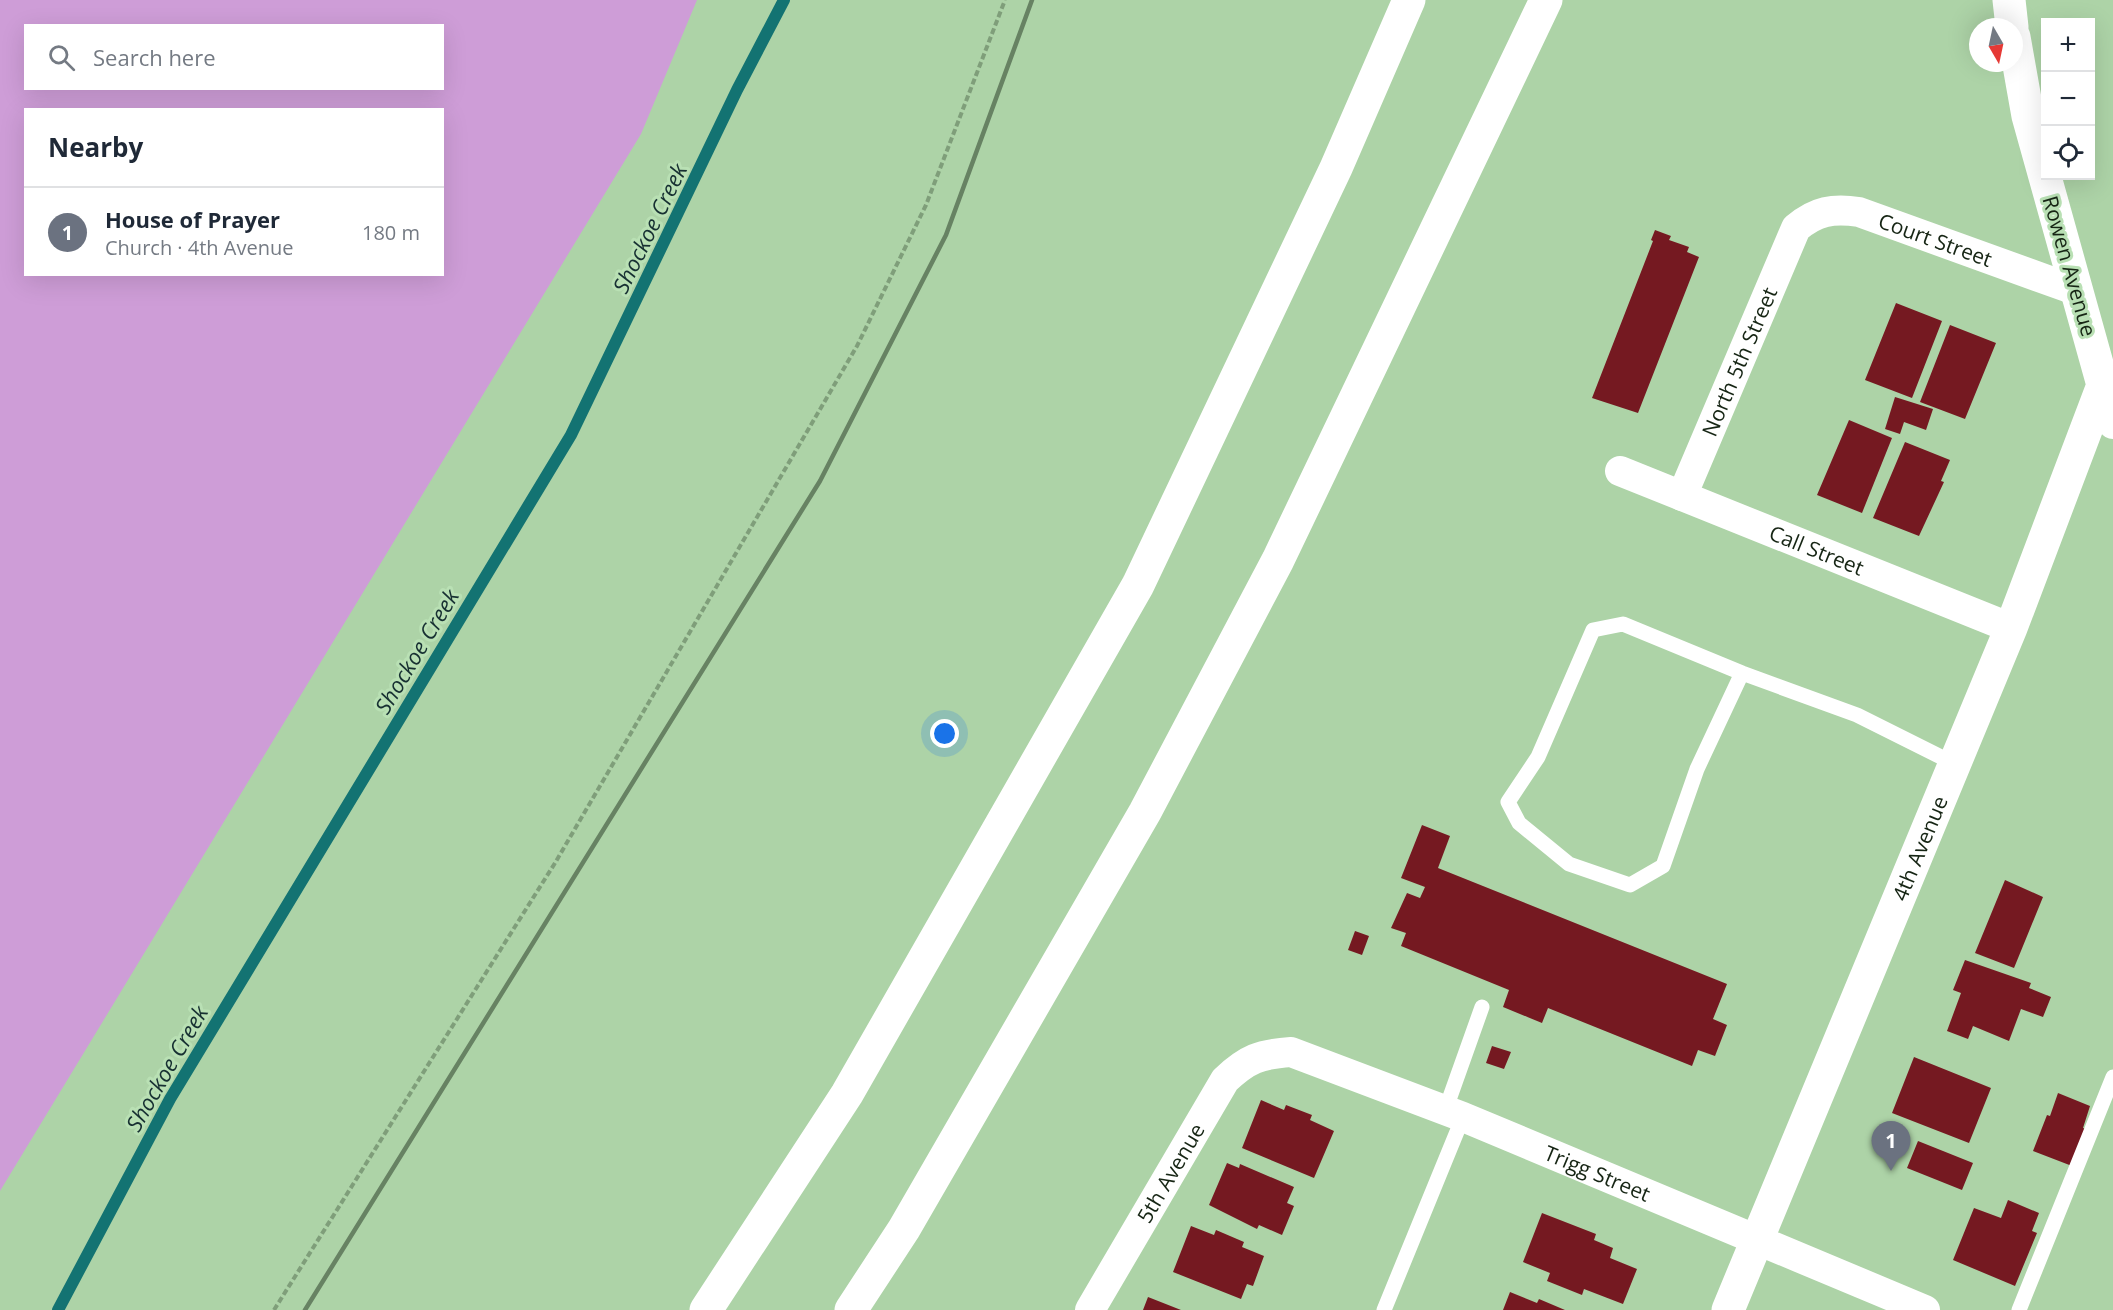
<!DOCTYPE html>
<html lang="en">
<head>
<meta charset="utf-8">
<style>
	body { margin:0; font-family:"Open Sans",sans-serif; background:#f6f6f7; color:#1f2937 }
	.controls { position:absolute; right:18px; top:18px; display:grid; overflow:hidden; border-radius:0px; box-shadow:0 6px 24px #0002 }
	.controls button { width:54px; height:54px; display:grid; place-items:center; padding:0; border:0; border-bottom:2px solid #e0e1e3; background:#fff; color:#1f2937; font:30px sans-serif }
	.compass { position:absolute; left:1969px; top:18px; width:54px; height:54px; border-radius:50%; background:#fff; box-shadow:0 6px 24px #0002; rotate:171deg }
	.you { position:absolute; left:945px; top:734px; width:21px; height:21px; margin:-15px; border:4px solid #fff; border-radius:50%; background:#1a73e8; box-shadow:0 0 0 9px #1a73e833 }
	.badge { display:grid; place-items:center; width:39px; height:39px; border-radius:50%; background:#2563eb; color:#fff; font-size:20px; font-weight:700 }
	.pin { position:absolute; translate:-50% -50px; filter:drop-shadow(0 2px 3px #0008) }
	.pin::after { content:''; position:absolute; top:32px; width:21px; height:18px; background:inherit; clip-path:polygon(0 0,100% 0,50% 100%) }
	.list { margin:0; padding:0; list-style:none }
	h2 { display:flex; justify-content:space-between; align-items:center; height:78px; margin:0; padding:0 24px; font-size:26px }
	h2 small { font-size:20px; font-weight:400; color:#747a83 }
	.list li { display:grid; grid-template-columns:39px 1fr auto; gap:18px; align-items:center; box-sizing:border-box; height:90px; padding:0 24px; border-top:2px solid #e0e1e3 }
	.list b { display:block; font-size:22px; white-space:nowrap }
	.list p { margin:0; font-size:20px; white-space:nowrap; color:#747a83 }
	.list em { font-size:20px; font-style:normal; color:#747a83 }
	.icon { flex:none; width:33px; height:33px; fill:none; stroke:currentColor; stroke-width:2; stroke-linecap:round; stroke-linejoin:round }
	.map { position:relative; flex:none; width:2113px; height:1310px; overflow:hidden }
	.search { position:absolute; background:#fff; box-shadow:0 6px 24px #0002; left:24px; top:24px; width:420px; height:66px; display:flex; align-items:center; gap:15px; box-sizing:border-box; padding:0 21px; border-radius:0px; color:#747a83; font-size:22px }
	.panel { position:absolute; background:#fff; box-shadow:0 6px 24px #0002; left:24px; top:108px; width:420px; height:168px; border-radius:0px }
	.map>svg:first-child { display:block }
	.green { fill:#ce9dd7; fill-rule:evenodd }
	.lines { fill:none; stroke-linecap:round; stroke-linejoin:round }
	.stream { stroke:#137372; stroke-width:12 }
	.building { fill:#751921 }
	.path { stroke:#7f9e7a; stroke-width:4; stroke-dasharray:6 3; stroke-linecap:butt }
	.lane { stroke:#fff; stroke-width:15 }
	.street { stroke:#fff; stroke-width:30 }
	.secondary { stroke:#fff; stroke-width:33 }
	.highway { stroke:#fff; stroke-width:33 }
	.rail { stroke:#678263; stroke-width:4.5 }
	.labels { text-anchor:middle; dominant-baseline:central; stroke-width:6; stroke-linejoin:round; paint-order:stroke }
	.street-label { font-size:21px; fill:#162514; stroke:#b9e0b4 }
	.water-label { font-size:22px; font-style:italic; fill:#173032; stroke:#b9e0b4 }
</style>
</head>
<body>
<div class="map">
<svg width="2113" height="1310" viewBox="0 0 2113 1310">
	<rect width="100%" height="100%" fill="#add3a7"/>
	<path class="green" d="M0,0H697L641,134L0,1191ZM26,26H442V88H26ZM26,110H442V274H26Z"/>
	<g class="lines">
		<path class="stream" d="M58,1310L170,1099L571,435L737,90L784,0"/>
	</g>
	<path class="building" d="M1655,230L1671,236L1669,240L1689,247L1687,252L1699,257L1638,413L1592,398L1653,241L1651,240Z
		M1896,303L1942,321L1912,398L1865,380Z
		M1950,325L1996,343L1965,419L1920,402Z
		M1895,397L1933,409L1926,430L1904,422L1900,434L1885,429Z
		M1849,420L1892,438L1862,513L1817,495Z
		M1905,442L1950,460L1941,481L1944,482L1919,536L1873,518Z
		M1422,825L1450,836L1438,868L1727,984L1713,1019L1727,1025L1715,1056L1698,1050L1692,1066L1548,1008L1542,1023L1503,1007L1509,990L1401,946L1406,933L1391,928L1407,893L1420,898L1425,887L1401,878Z
		M2005,880L2043,897L2014,968L1975,953Z
		M1355,931L1369,936L1362,955L1348,950Z
		M1965,960L2031,983L2029,988L2051,997L2043,1017L2021,1009L2009,1041L1973,1026L1968,1039L1947,1031L1961,993L1953,990Z
		M1492,1046L1511,1052L1504,1069L1486,1063Z
		M1914,1057L1991,1088L1969,1143L1892,1113Z
		M2058,1093L2090,1106L2083,1128L2086,1129L2072,1166L2033,1151L2047,1115L2050,1116Z
		M1261,1100L1284,1110L1286,1105L1312,1115L1310,1120L1334,1131L1314,1178L1242,1148Z
		M1918,1141L1973,1163L1962,1190L1907,1168Z
		M1227,1163L1239,1168L1240,1164L1294,1187L1287,1203L1294,1206L1282,1235L1259,1225L1257,1229L1209,1205Z
		M2008,1200L2039,1213L2032,1231L2037,1233L2015,1286L1953,1260L1974,1208L2001,1218Z
		M1542,1213L1596,1234L1594,1240L1613,1248L1610,1258L1637,1269L1623,1304L1584,1289L1582,1295L1547,1281L1550,1273L1523,1262Z
		M1191,1226L1214,1235L1216,1230L1244,1242L1242,1247L1264,1256L1253,1286L1247,1284L1241,1299L1173,1272Z
		M1510,1292L1537,1303L1539,1299L1565,1310H1503Z
		M1148,1297L1181,1310H1143Z"/>
	<g class="lines">
		<path class="path" d="M274,1310L555,863L857,346L926,205L1005,0"/>
		<path class="lane" d="M1742,673L1623,624L1593,630L1538,757L1508,802L1519,823L1569,864L1630,885L1663,866L1697,769L1742,673L1857,715L1955,764
			M1445,1111L1482,1007
			M1384,1310L1463,1117
			M2019,1310L2113,1077"/>
		<g class="street">
			<path d="M2103,385L2113,424"/>
			<path id="s1" d="M1620,471L2011,628"/>
			<path id="s2" d="M1682,496L1796,228C1816,211 1833,208 1859,212L2075,290"/>
			<path id="s3" d="M1090,1310L1225,1080C1247,1059 1260,1054 1291,1052L1463,1117L1925,1310"/>
		</g>
		<g class="secondary">
			<path d="M2009,0L2012,27"/>
			<path id="s4" d="M1728,1310L2011,628L2103,385L2028,116L2014,37"/>
		</g>
		<path class="highway" d="M706,1310L847,1094L1138,585L1336,168L1409,0
			M851,1310L904,1229L1145,812L1278,560L1546,0"/>
		<path class="rail" d="M305,1310L820,481L946,235L1032,0"/>
	</g>
	<g class="labels">
		<g class="street-label">
			<text stroke="none"><textPath href="#s2" startOffset="440">Court Street</textPath></text>
			<text transform="translate(2070 266) rotate(74)">Rowen Avenue</text>
			<text stroke="none"><textPath href="#s2" startOffset="146">North 5th Street</textPath></text>
			<text stroke="none"><textPath href="#s1" startOffset="212">Call Street</textPath></text>
			<text stroke="none"><textPath href="#s4" startOffset="500">4th Avenue</textPath></text>
			<text stroke="none"><textPath href="#s3" startOffset="159">5th Avenue</textPath></text>
			<text stroke="none"><textPath href="#s3" startOffset="670">Trigg Street</textPath></text>
		</g>
		<g class="water-label">
			<text transform="translate(649 228) rotate(-64)">Shockoe Creek</text>
			<text transform="translate(416 651) rotate(-59)">Shockoe Creek</text>
			<text transform="translate(166 1068) rotate(-60)">Shockoe Creek</text>
		</g>
	</g>
</svg>
<div class="controls">
<button>+</button>
<button>−</button>
<button><svg class="icon" aria-label="locate" viewBox="0 0 24 24"><circle cx="12" cy="12" r="6"/><path d="M12 2v4M12 18v4M2 12h4M18 12h4"/></svg></button>
</div>
<svg class="compass" viewBox="-18 -18 36 36"><path d="M0-13l5 13h-10z" fill="#e53935"/><path d="M0 13l5-13h-10z" fill="#747a83"/></svg>
<div class="you"></div>
<div class="pin badge" style="left:1891px;top:1171px;background:#6b7280">1</div>
<div class="search"><svg class="icon" aria-label="search" viewBox="0 0 24 24"><circle cx="10" cy="10" r="6"/><path d="M15 15l6 6"/></svg>Search here</div>
<section class="panel">
<h2>Nearby<small></small></h2>
<ul class="list">
<li><span class="badge" style="background:#6b7280">1</span><div><b>House of Prayer</b><p>Church · 4th Avenue</p></div><em>180 m</em></li>
</ul>
</section>
</div>
</body>
</html>
